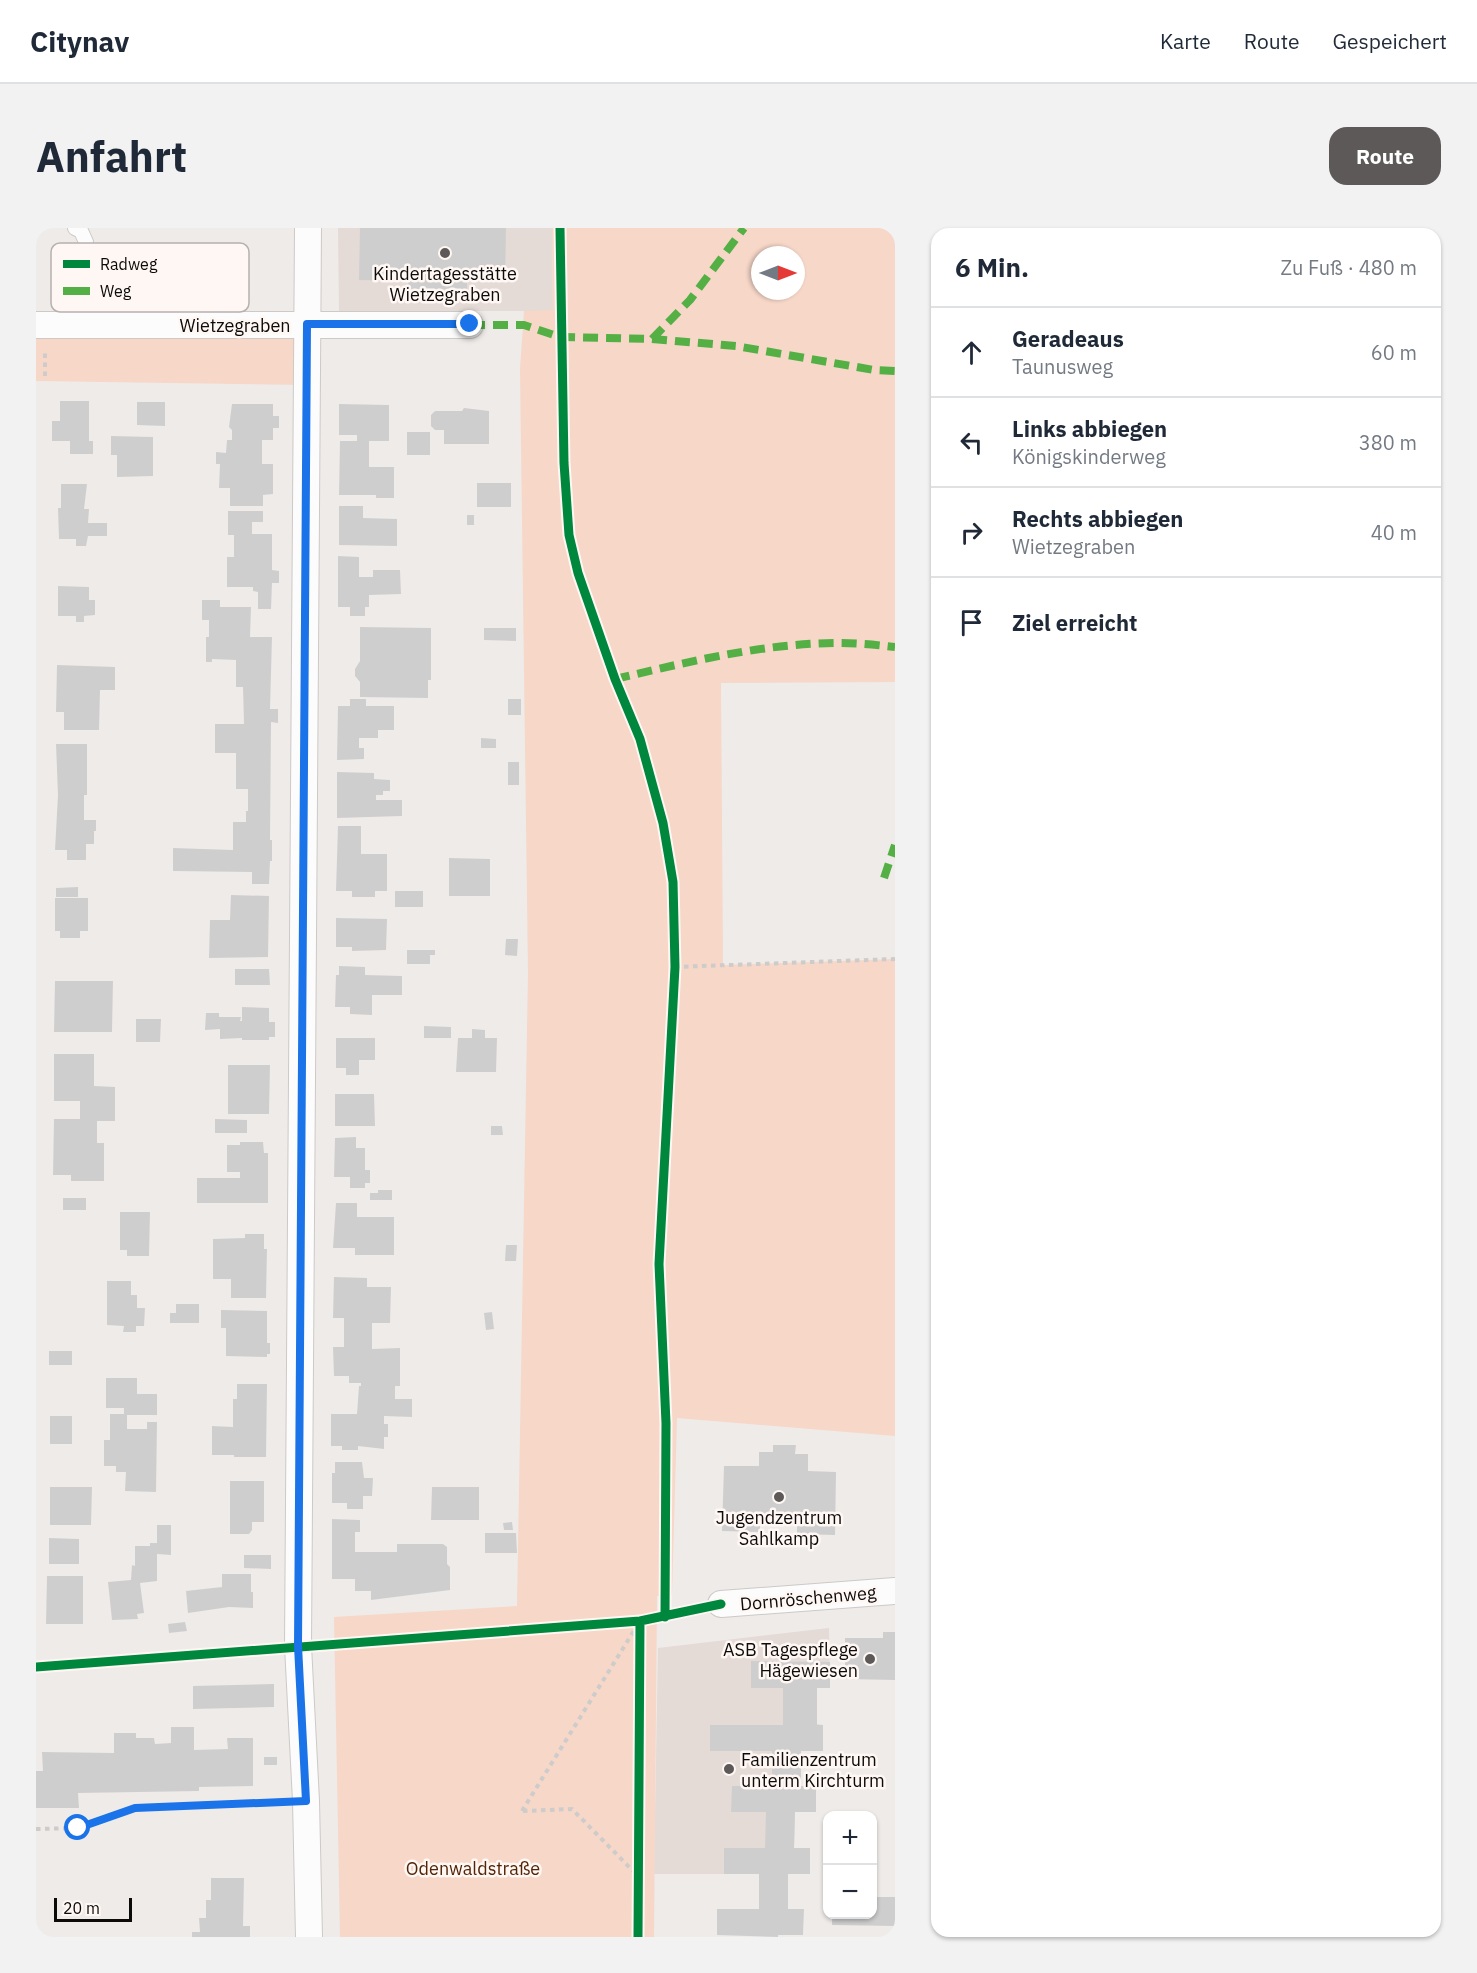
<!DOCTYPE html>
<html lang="de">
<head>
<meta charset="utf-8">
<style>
	body { margin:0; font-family:"IBM Plex Sans",sans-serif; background:#f2f2f3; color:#1f2937 }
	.controls { position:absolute; right:18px; bottom:18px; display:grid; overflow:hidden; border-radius:12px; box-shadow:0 2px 4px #0004 }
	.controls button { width:54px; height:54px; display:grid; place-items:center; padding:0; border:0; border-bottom:2px solid #e0e1e3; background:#fff; color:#1f2937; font:30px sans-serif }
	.compass { position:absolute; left:715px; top:18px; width:54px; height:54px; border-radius:50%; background:#fff; box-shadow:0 2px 4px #0004; rotate:90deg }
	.scale { position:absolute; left:18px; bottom:15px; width:78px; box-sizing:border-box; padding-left:6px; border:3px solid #0d0b0a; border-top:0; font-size:16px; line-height:21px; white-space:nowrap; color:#0d0b0a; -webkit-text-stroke:4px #fff7f4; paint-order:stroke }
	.stop { position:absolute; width:18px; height:18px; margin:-14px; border:4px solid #1a73e8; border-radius:50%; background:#fff }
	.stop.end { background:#1a73e8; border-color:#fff; box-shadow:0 2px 6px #0008 }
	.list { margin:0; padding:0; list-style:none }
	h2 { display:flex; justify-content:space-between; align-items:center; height:78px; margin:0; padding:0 24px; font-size:26px }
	h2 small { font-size:20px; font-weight:400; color:#747a83 }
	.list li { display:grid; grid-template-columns:39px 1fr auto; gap:18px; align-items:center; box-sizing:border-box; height:90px; padding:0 24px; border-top:2px solid #e0e1e3 }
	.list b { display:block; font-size:22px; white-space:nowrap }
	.list p { margin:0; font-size:20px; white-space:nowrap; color:#747a83 }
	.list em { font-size:20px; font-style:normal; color:#747a83 }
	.icon { flex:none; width:33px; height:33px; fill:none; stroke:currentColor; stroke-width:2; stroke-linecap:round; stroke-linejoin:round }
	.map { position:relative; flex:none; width:859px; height:1709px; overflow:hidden; border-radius:18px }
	header { display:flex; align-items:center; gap:36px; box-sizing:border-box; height:84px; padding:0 30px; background:#fff; border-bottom:2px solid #e0e1e3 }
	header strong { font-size:28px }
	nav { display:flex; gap:33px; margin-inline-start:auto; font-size:21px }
	.intro { display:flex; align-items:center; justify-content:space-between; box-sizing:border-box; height:144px; padding:0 36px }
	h1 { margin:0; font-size:42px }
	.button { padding:15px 27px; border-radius:18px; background:#5c5958; color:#fff; font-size:21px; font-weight:700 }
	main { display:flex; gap:36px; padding:0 36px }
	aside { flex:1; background:#fff; border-radius:18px; box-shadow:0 2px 4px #0004 }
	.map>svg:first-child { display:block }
	.built { fill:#e4dad6 }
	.green { fill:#f6d7c8; fill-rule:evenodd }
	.building { fill:#cfcecf }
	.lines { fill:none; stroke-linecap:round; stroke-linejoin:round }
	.lane-casing { stroke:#ccc9c7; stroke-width:16 }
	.street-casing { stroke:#ccc9c7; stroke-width:28 }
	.path { stroke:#cdcccb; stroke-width:4; stroke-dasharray:4.5 4.5; stroke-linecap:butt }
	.lane { stroke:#fdfcfc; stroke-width:14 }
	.street { stroke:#fdfcfc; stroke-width:26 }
	.quiet { stroke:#54b044; stroke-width:8; stroke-dasharray:15 8; stroke-linecap:butt }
	.cycleway-casing { stroke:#fff7f4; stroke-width:13 }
	.cycleway { stroke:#00873e; stroke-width:9 }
	.route { stroke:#1a73e8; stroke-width:8 }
	.poi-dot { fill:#5c5958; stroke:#fff7f4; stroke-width:2 }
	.labels { text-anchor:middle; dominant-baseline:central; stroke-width:5; stroke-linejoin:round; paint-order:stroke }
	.poi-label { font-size:18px; fill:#0d0b0a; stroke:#fff7f4 }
	.street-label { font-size:18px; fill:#0d0b0a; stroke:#fff7f4 }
	.park-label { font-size:18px; fill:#532306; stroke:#fff7f4 }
	.key { fill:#fff7f4; stroke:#b6b0ae; stroke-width:1.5 }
	.key-label { font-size:16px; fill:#0d0b0a }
</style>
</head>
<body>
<header>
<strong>Citynav</strong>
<nav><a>Karte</a><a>Route</a><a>Gespeichert</a></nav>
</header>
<div class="intro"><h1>Anfahrt</h1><a class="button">Route</a></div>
<main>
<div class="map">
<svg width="859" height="1709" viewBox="0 0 859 1709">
	<rect width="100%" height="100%" fill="#efebe9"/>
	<path class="built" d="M302,0H516L517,83H303Z
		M793,1400L794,1460H781V1496L787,1497V1523H765V1558H780V1584H759L758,1620H774V1646H618L622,1420Z"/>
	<path class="green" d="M516,0H859V454L685,455L687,737L859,731V1208L641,1190L636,1367L621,1368L618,1709H304L298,1389L481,1378L492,745L484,141L488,83L517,82ZM724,27H760V63H724Z
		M0,97H271L270,157L0,153Z"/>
	<path class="building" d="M324,0H470L469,53H431V62L372,61V53L323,52Z
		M24,173H53V213H57V226H34V213H16V193H24Z
		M101,174H129V198L101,197Z
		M196,176H237V188H243V200H237V212H226V236H237V266L227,267V278H194V260H183L184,236H180V224L190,225L191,212H196V202L193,199Z
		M303,176L353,177V213H333V239H358V270H340V267H303L304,213H321V207H303Z
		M428,180L453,183V216H408V202H399L395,198V187L399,183H426Z
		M371,204H394V227H371Z
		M75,208L117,209V248L81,249V227H75Z
		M441,255H475V279H441Z
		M25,256H51L48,281H53L52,295H71V308H52L50,318H40V311H23L22,280H25Z
		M303,278H327V290L361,291V318L303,317Z
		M192,283H227V294H216V306H236V342L243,343V355H236L235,381H222V364L217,363V359H191V329H198V307H192Z
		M431,287H438V297H431Z
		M302,328L323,329V349H337V342H364L365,366L333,367V379H329V388H314V379H302Z
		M22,358L53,359V372H59V387L48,388V394H40V388H22Z
		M166,372H184V379H215L214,409H236L234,481H242V495L235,494L234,612H236V633H234L233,656H216V644L137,643V620L197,622V594H210V583H212V561H200V525H179V496H208L207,459H200V432L176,431V434H170V409H173V392H166Z
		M324,399L395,400V452H392V470L324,469V454L319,448V441L324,433Z
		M448,400H480V413L448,412Z
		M21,437L79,439V462H64L63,502H28V484H20Z
		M314,471H330V478H358V502H342V510H323V520H328V531L301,532L302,478H314Z
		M472,471H485V487H472Z
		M445,510L460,511V520H445Z
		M20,516H51V567H48V592H60V603H58V616H50V632H31V622H19L22,567Z
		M472,534H483V557H472Z
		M301,544L338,545V551L354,552V563H347V567H340V572H366V588L301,590Z
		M302,598H325V626H351V663H339V669H316V663H300Z
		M413,630L454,631V668H413Z
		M42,659V669H20V660Z
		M359,663H387V679H359Z
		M195,667L233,668L232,729L173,730L174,692H194Z
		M19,670H52V703H44V710H24V703H19Z
		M300,690L351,691L350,722L316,723V719H300Z
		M470,711H482L481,728L469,727Z
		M371,722H399V727H394V736H371Z
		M303,738L329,739V747L366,748V767H336V787L314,786V779H299L300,747H303Z
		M199,741H233L234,757H199Z
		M19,753H77L76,804H18Z
		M206,779L233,780V794H239V809H233V812H206V810L184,811V801L169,802L170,785H183V789H205L204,793H206Z
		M100,791H125L124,814H100Z
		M388,798L415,799V810H388Z
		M436,801L449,802V810H461L460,844H420L422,810H436Z
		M300,810H339V832H323V847H310V840H300Z
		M18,826H58V858L79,859V893H61V915H68V953H35V947H17L18,891H44V873H18Z
		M192,837H234L233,886H192Z
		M299,866H338L339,898H299Z
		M179,891L211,892V905H179Z
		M455,898H466L467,907H455Z
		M320,909V920H329V942H334V955H329V960H314V949H298L299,910Z
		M204,914H227L228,925H232V975H161V950H204V944H191V917H204Z
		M342,962H356V972H334V965H342Z
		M27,970H50V982H27Z
		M300,975H321V989H358V1027H319V1020H297Z
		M84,984H114L113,1028H91V1022H84Z
		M209,1006H228V1021H231L230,1070H195V1051H177V1011L209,1010Z
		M470,1017H481L480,1033H469Z
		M298,1049L331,1050V1059H355L354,1095H336V1121L364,1120V1158H359V1171H376V1189L348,1188V1196H352V1209H348V1221L322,1218V1222H306V1218H295V1186H321L323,1158H325V1155H313V1148H298L297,1119H308V1090H297Z
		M71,1053H95V1067H101V1080H109L108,1098H100V1104H87L88,1098L71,1097Z
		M140,1076H163V1095H134V1085H140Z
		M185,1082L231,1083V1115H234V1126H231V1129L190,1128V1100H185Z
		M456,1084L458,1101L450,1102L448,1085Z
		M13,1123H36V1137H13Z
		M70,1150H101V1166H121V1187H91V1201H111V1194H121L120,1264L89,1263L90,1244H80V1238H68V1212H74V1186H88V1180H70Z
		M201,1156H231L230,1229H198V1227H176V1198L197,1199V1171H201Z
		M14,1188H36V1216H14Z
		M737,1217H760L759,1226H772V1243L800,1244L799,1307L761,1306V1295L724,1294V1304L686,1303L688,1238H723V1224H737Z
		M299,1234H326L328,1250H337L336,1268H327V1281H311V1275H296V1245H299Z
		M194,1253H228V1294H216V1302L213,1306H194Z
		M14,1259H56L55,1297H14Z
		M396,1259H443V1292H395Z
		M296,1291L324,1292V1304H319V1324H361V1316H407L411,1319V1336L414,1339V1362L335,1372V1363H319V1351H296Z
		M476,1294L477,1302H468L467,1295Z
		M121,1297H135V1327L121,1326V1353L104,1355L108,1385L101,1386L102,1391L76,1392L72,1354L95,1352L96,1337L99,1338V1318H114V1315H121Z
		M449,1305H480L481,1325H449Z
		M13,1310L43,1311V1336H13Z
		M208,1327H235V1341L208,1340Z
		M186,1346H215V1364H217V1380L193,1379L152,1385L150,1363L186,1359Z
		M11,1348H47V1396H10Z
		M149,1394L151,1403L133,1405L132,1396Z
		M847,1404H859V1452L809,1451V1410H847Z
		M715,1433L794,1434V1460H781V1497H787V1523H765V1558H780V1584H759L758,1620H774V1646H752V1681H768L767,1707H742V1709L681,1707V1681H723V1646H688V1620H729L730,1584H695L696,1558H736V1523H674V1497H747V1460H715Z
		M238,1456V1479L157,1481V1458Z
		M135,1499H158V1522L192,1521L191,1510H217V1558L163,1559V1563L42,1565L43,1580H0V1543H7L6,1524L78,1525V1505H100V1510H118L119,1516L135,1515Z
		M228,1529H241V1537H228Z
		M175,1650H208L207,1698H214V1709H156V1704H164L163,1690H170V1672H175Z
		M837,1669H859V1698L796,1697V1686H836Z"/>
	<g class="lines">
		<defs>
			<path id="lane" d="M39,0L45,3L50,14L48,97"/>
			<path id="street" d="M272,0L262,1418L270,1573L273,1709
				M0,97H434
				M685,1376L859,1363"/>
		</defs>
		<use href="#lane" class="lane-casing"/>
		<use href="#street" class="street-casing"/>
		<path class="path" d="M9,148V122
			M639,739L859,731
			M486,1583L604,1393
			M487,1583L536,1581L602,1648
			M0,1601L42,1600L99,1580L244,1574"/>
		<use href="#lane" class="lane"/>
		<use href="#street" class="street"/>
		<path class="quiet" d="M434,97H488L524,109L616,111L700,118L838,142L859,143
			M616,111L654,72L708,0
			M579,451C652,434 728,415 803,415C822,415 841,417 859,419
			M848,650L859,617"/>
		<defs>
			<path id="cycleway" d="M524,0L528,235L533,307L542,345L579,451L604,511L627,595L637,654L639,739L623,1036L630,1195L629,1389
				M0,1439L604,1393L685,1376
				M602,1709L604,1393"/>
		</defs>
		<use href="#cycleway" class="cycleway-casing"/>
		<use href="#cycleway" class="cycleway"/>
	</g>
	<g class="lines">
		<path class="route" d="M42,1600L99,1580L270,1573L262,1418L271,96H434"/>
	</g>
	<g class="poi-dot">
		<circle cx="409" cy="25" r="6"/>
		<circle cx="743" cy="1269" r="6"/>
		<circle cx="834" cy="1431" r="6"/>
		<circle cx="693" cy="1541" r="6"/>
	</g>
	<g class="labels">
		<g class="poi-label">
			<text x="409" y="45">Kindertagesstätte<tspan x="409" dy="21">Wietzegraben</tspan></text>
			<text x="743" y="1289">Jugendzentrum<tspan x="743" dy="21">Sahlkamp</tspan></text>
			<text x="822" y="1421" text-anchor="end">ASB Tagespflege<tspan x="822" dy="21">Hägewiesen</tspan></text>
			<text x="705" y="1531" text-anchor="start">Familienzentrum<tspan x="705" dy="21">unterm Kirchturm</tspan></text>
		</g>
		<g class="street-label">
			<text x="199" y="97">Wietzegraben</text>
			<text transform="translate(772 1370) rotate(-5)">Dornröschenweg</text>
		</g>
		<g class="park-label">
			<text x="437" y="1640">Odenwaldstraße</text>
		</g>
	</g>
	<rect x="15" y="15" width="198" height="69" rx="9" class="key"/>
	<rect x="27" y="32" width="27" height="8" fill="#00873e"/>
	<rect x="27" y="59" width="27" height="8" fill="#54b044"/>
	<g class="key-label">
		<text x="64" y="42">Radweg</text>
		<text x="64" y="69">Weg</text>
	</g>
</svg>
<div class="controls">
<button>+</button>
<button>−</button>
</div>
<svg class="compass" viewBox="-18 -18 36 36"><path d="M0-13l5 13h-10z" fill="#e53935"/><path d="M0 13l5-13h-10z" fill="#747a83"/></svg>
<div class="scale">20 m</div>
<div class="stop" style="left:42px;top:1600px"></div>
<div class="stop end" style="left:434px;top:96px"></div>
</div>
<aside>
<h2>6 Min.<small>Zu Fuß · 480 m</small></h2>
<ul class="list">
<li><svg class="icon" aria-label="ahead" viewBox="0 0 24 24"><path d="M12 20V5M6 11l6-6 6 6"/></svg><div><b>Geradeaus</b><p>Taunusweg</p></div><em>60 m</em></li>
<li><svg class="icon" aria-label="left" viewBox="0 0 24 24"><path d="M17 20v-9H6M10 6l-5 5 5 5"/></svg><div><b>Links abbiegen</b><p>Königskinderweg</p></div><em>380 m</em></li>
<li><svg class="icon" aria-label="right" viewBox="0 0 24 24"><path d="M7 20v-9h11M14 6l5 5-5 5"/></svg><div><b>Rechts abbiegen</b><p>Wietzegraben</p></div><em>40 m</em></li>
<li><svg class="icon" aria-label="arrive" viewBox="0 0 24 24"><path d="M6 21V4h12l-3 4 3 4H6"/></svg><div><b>Ziel erreicht</b></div></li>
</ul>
</aside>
</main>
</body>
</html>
